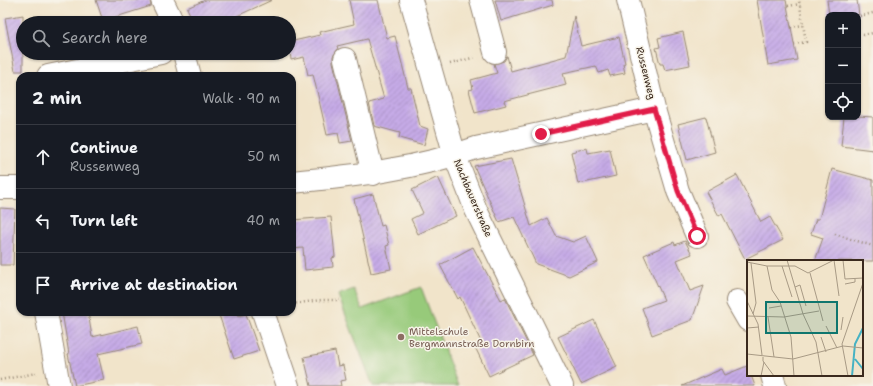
<!DOCTYPE html>
<html lang="en">
<head>
<meta charset="utf-8">
<style>
	body { margin:0; font-family:"Shantell Sans",sans-serif; background:#20242c; color:#f1f3f6 }
	.controls { position:absolute; right:12px; top:12px; display:grid; overflow:hidden; border-radius:8px; box-shadow:0 1px 3px #0004 }
	.controls button { width:36px; height:36px; display:grid; place-items:center; padding:0; border:0; border-bottom:1px solid #363941; background:#171b24; color:#f1f3f6; font:20px sans-serif }
	.stop { position:absolute; width:12px; height:12px; margin:-9px; border:3px solid #e11d48; border-radius:50%; background:#fff }
	.stop.end { background:#e11d48; border-color:#fff; box-shadow:0 1px 4px #0008 }
	.list { margin:0; padding:0; list-style:none }
	h2 { display:flex; justify-content:space-between; align-items:center; height:52px; margin:0; padding:0 16px; font-size:17px }
	h2 small { font-size:13px; font-weight:400; color:#9ea1a6 }
	.list li { display:grid; grid-template-columns:26px 1fr auto; gap:12px; align-items:center; box-sizing:border-box; height:64px; padding:0 16px; border-top:1px solid #363941 }
	.list b { display:block; font-size:15px; white-space:nowrap }
	.list p { margin:0; font-size:13px; white-space:nowrap; color:#9ea1a6 }
	.list em { font-size:13px; font-style:normal; color:#9ea1a6 }
	.icon { flex:none; width:22px; height:22px; fill:none; stroke:currentColor; stroke-width:2; stroke-linecap:round; stroke-linejoin:round }
	.map { position:relative; flex:none; width:873px; height:386px; overflow:hidden }
	.search { position:absolute; background:#171b24; box-shadow:0 1px 3px #0004; left:16px; top:16px; width:280px; height:44px; display:flex; align-items:center; gap:10px; box-sizing:border-box; padding:0 14px; border-radius:22px; color:#9ea1a6; font-size:15px }
	.panel { position:absolute; background:#171b24; box-shadow:0 1px 3px #0004; left:16px; top:72px; width:280px; height:244px; border-radius:12px }
	.map>svg:first-child { display:block }
	.green { fill:#97ca7a; stroke:#697a4c }
	.building { fill:url(#building-hatch) }
	.lines { fill:none; stroke-linecap:round; stroke-linejoin:round }
	.minor-casing { stroke:#968774; stroke-width:24 }
	.path { stroke:#968774; stroke-width:2.5; stroke-dasharray:1 3; stroke-linecap:butt }
	.minor { stroke:#fff; stroke-width:22 }
	.route { stroke:#e11d48; stroke-width:5 }
	.education-dot { fill:#8d6e63; stroke:#f7f3e8; stroke-width:1.5 }
	.labels { text-anchor:middle; dominant-baseline:central; stroke-width:3; stroke-linejoin:round; paint-order:stroke }
	.street-label { font-size:10px; fill:#3b2a1e; stroke:#f7f3e8 }
	.education-label { font-size:10px; fill:#785e54; stroke:#f7f3e8; text-anchor:start }
	.inset-river { fill:none; stroke:#46b2c3; stroke-width:2 }
	.inset-road { fill:none; stroke:#a89a85; stroke-width:1 }
	.view { fill:#0f766e; fill-opacity:0.15; stroke:#0f766e; stroke-width:2 }
	.inset-edge { fill:none; stroke:#3b2a1e; stroke-width:2 }
</style>
</head>
<body>
<div class="map">
<svg width="873" height="386" viewBox="0 0 873 386">
	<defs>
		<pattern id="building-hatch" width="6" height="6" patternUnits="userSpaceOnUse"><rect width="6" height="6" fill="#c6abe7"/><path d="M-1 1l2-2M0 6l6-6M5 7l2-2" fill="none" stroke="#a28bbb"/></pattern>
	</defs>
	<rect width="100%" height="100%" fill="#f7f3e8"/>
	<filter id="ink" filterUnits="userSpaceOnUse"><feTurbulence type="fractalNoise" baseFrequency=".025" numOctaves="2"/><feDisplacementMap in="SourceGraphic" scale="8" xChannelSelector="R" yChannelSelector="G"/><feConvolveMatrix kernelMatrix="1 2 1 2 8 2 1 2 1" color-interpolation-filters="sRGB"/></filter>
	<filter id="wash" filterUnits="userSpaceOnUse"><feTurbulence type="fractalNoise" baseFrequency=".012" numOctaves="4" result="noise"/><feDisplacementMap in="SourceGraphic" scale="16" xChannelSelector="R" yChannelSelector="G"/><feGaussianBlur stdDeviation="0.9" result="paint"/><feColorMatrix in="noise" values="0 0 0 0 0 0 0 0 0 0 0 0 0 0 0 0 0 1.4 0 .05"/><feComposite in="paint" operator="in"/></filter>
	<g filter="url(#wash)">
		<rect width="100%" height="100%" fill="#f1e4ca"/>
		<path class="green" d="M421,287L458,386H373L338,295L354,289L362,309Z"/>
		<g id="blocks">
			<path class="building" d="M96,0H150L151,6L103,21Z
				M205,0H272L237,16L238,19L230,23H194L187,8Z
				M349,0H378L387,38L395,36L408,88H411L420,126L428,129L424,145L399,138L400,133L374,126L369,103L384,99L367,39L337,46L338,49L333,56V62L352,141L340,143L338,133L327,135L313,74L308,75L304,57L291,60L289,42L320,35L319,32L354,24Z
				M495,0H552L553,5L501,21Z
				M757,0H786L797,60L768,65Z
				M827,0H857L859,15H829Z
				M23,15V71H15L5,18Z
				M574,16L581,46L619,37L625,63L623,64L625,73L610,76L608,70L599,73L596,66L563,73L566,85L504,101L506,105L475,113L469,90L473,89L471,80L497,73L494,64L504,61L507,56L511,71L566,56Z
				M683,32L690,65L665,70L663,64H660L656,48L660,47L658,38Z
				M858,116L873,117V150L841,146L844,117Z
				M706,117L715,152L687,160L678,124Z
				M587,148L588,153L610,149L616,176L578,184L571,152Z
				M511,159L531,226L547,218L556,236L573,242L586,236L598,262L569,276L536,264L514,217L499,222L474,166Z
				M832,169L873,180V261H815L823,238L811,234L816,219H819Z
				M737,175L761,222L770,217L783,240L745,259L722,214L719,216L706,192Z
				M438,177L456,216L418,234L411,219L423,213L412,190Z
				M373,194L381,226L384,225L389,245L386,246L391,269L371,273L354,199Z
				M0,208L15,209L13,265H0Z
				M331,217L335,257L332,258L333,267L305,270L303,248L292,249V220Z
				M685,241L692,254L677,260L690,291L704,286L692,320L652,335L642,308L664,300L644,255L674,242L675,245Z
				M473,247L501,300L505,298L533,355L489,376L475,347L482,344L460,297L458,299L440,265Z
				M62,312H88L92,337L138,326L142,344L98,354L104,380L75,386L68,354H69Z
				M218,312H237L238,316L246,314L259,351L234,359Z
				M594,320L617,367L581,384L558,337Z
				M335,351L338,366L343,365L346,380L340,381L341,386H311L304,357Z
				M747,366L748,375H751L755,386H682L722,369L725,375Z"/>
		</g>
	</g>
	<g filter="url(#ink)">
		<use href="#blocks" fill-opacity="0" stroke="#968774" stroke-width="1"/>
		<g class="lines">
			<defs>
				<path id="minor" d="M162,0L173,23
					M411,0L455,156L476,210L562,386
					M481,0L495,52
					M628,0L654,109L678,191L697,236
					M184,53L190,76
					M345,59L373,174
					M48,76L161,53
					M292,182C354,176 417,169 476,148L654,109
					M0,188H20
					M737,301L748,320
					M46,312L59,386
					M263,312L288,386
					M772,375L775,386"/>
			</defs>
			<use href="#minor" class="minor-casing"/>
			<path class="path" d="M788,6L800,4
				M860,16L873,13
				M791,27L803,25
				M863,35L873,33
				M794,44L806,42L799,0
				M450,64L476,57
				M835,234L873,246
				M292,304L321,300H340
				M0,380L36,373"/>
			<use href="#minor" class="minor"/>
		</g>
	</g>
	<g class="lines" filter="url(#ink)">
		<path class="route" d="M541,134L654,109L678,191L697,236"/>
	</g>
	<circle class="education-dot" cx="401" cy="337" r="4"/>
	<g class="labels">
		<g class="street-label">
			<text transform="translate(646 73) rotate(76)">Russenweg</text>
			<text transform="translate(473 198) rotate(67)">Nachbauerstraße</text>
		</g>
		<g class="education-label">
			<text x="409" y="331">Mittelschule<tspan x="409" dy="12">Bergmannstraße Dornbirn</tspan></text>
		</g>
	</g>
	<g transform="translate(747 260)">
		<rect width="116" height="116" fill="#f1e4ca"/>
		<path class="inset-river" d="M108,99L116,109M105,116L108,84L116,68"/>
		<path class="inset-road" d="M40,0L56,54L69,82L75,116M87,0L92,36M96,0L98,19L116,18M0,2L20,6H48L61,13L87,0M4,3L9,43L6,54M20,6L25,30L33,42L44,77L47,116M35,6L45,37M63,13L76,61M98,24L108,22V19M48,27L53,25L59,46M0,41L11,64L15,95M22,48L34,46M0,56L37,57L72,51M21,57L27,97M79,66L90,88M0,68L12,67M94,70L96,57M74,77L79,92M0,94L46,99L96,86L116,88M16,97V101L27,116M14,116L17,102M101,116L95,84L116,23"/>
		<path class="view" d="M19,42H90V73H19Z"/>
		<rect width="116" height="116" class="inset-edge"/>
	</g>
</svg>
<div class="controls">
<button>+</button>
<button>−</button>
<button><svg class="icon" aria-label="locate" viewBox="0 0 24 24"><circle cx="12" cy="12" r="6"/><path d="M12 2v4M12 18v4M2 12h4M18 12h4"/></svg></button>
</div>
<div class="stop" style="left:697px;top:236px"></div>
<div class="stop end" style="left:541px;top:134px"></div>
<div class="search"><svg class="icon" aria-label="search" viewBox="0 0 24 24"><circle cx="10" cy="10" r="6"/><path d="M15 15l6 6"/></svg>Search here</div>
<section class="panel">
<h2>2 min<small>Walk · 90 m</small></h2>
<ul class="list">
<li><svg class="icon" aria-label="ahead" viewBox="0 0 24 24"><path d="M12 20V5M6 11l6-6 6 6"/></svg><div><b>Continue</b><p>Russenweg</p></div><em>50 m</em></li>
<li><svg class="icon" aria-label="left" viewBox="0 0 24 24"><path d="M17 20v-9H6M10 6l-5 5 5 5"/></svg><div><b>Turn left</b></div><em>40 m</em></li>
<li><svg class="icon" aria-label="arrive" viewBox="0 0 24 24"><path d="M6 21V4h12l-3 4 3 4H6"/></svg><div><b>Arrive at destination</b></div></li>
</ul>
</section>
</div>
</body>
</html>
